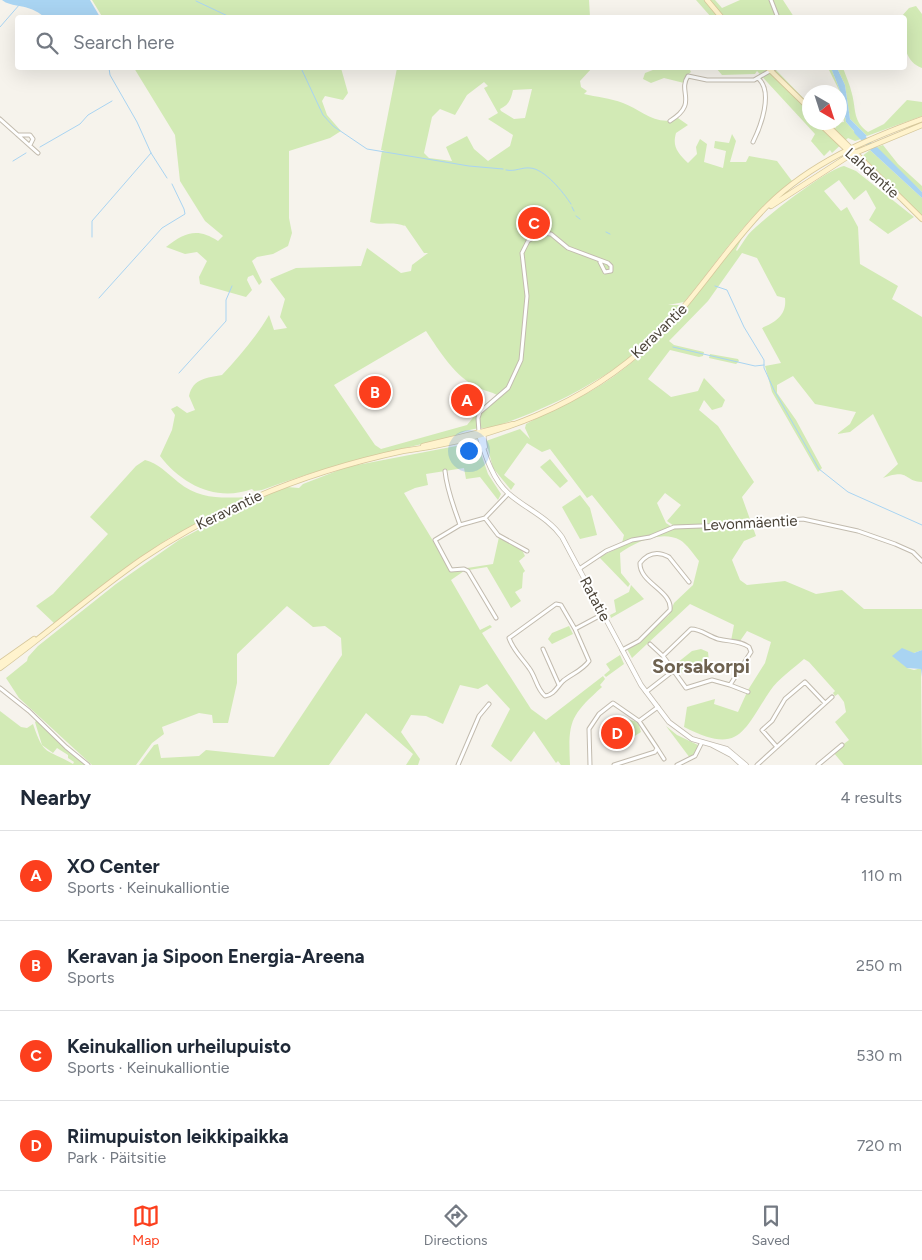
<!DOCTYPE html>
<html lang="en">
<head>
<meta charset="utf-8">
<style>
	body { margin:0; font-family:Figtree,sans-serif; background:#f6f6f7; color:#1f2937 }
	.compass { position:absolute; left:802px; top:85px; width:45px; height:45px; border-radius:50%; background:#fff; box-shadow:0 5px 20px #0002; rotate:141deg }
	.you { position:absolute; left:468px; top:450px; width:18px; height:18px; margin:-12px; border:4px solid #fff; border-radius:50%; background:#1a73e8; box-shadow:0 0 0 8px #1a73e833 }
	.badge { display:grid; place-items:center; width:32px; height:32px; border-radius:50%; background:#fc3f1d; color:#fff; font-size:16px; font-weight:700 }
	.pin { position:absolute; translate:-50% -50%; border:2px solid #fff; box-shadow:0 1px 5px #0006 }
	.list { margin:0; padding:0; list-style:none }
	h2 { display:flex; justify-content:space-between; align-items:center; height:65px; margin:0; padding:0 20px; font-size:21px }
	h2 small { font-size:16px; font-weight:400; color:#747a83 }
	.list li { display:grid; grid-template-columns:32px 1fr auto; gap:15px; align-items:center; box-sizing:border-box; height:90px; padding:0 20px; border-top:1px solid #e0e1e3 }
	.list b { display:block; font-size:19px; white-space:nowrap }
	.list p { margin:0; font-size:16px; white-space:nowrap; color:#747a83 }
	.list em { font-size:16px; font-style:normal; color:#747a83 }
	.icon { flex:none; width:28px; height:28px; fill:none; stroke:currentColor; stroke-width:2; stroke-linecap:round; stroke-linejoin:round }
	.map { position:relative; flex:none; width:922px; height:765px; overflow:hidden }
	.search { position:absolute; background:#fff; box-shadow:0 5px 20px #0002; left:15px; right:15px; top:15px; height:55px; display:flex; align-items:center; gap:12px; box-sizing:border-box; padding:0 18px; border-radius:5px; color:#747a83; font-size:19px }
	.sheet { height:425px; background:#fff }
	nav { display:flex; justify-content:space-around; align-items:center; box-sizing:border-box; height:70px; border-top:1px solid #e0e1e3; background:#fff; font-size:14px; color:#747a83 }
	nav a { display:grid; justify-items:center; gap:2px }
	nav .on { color:#fc3f1d }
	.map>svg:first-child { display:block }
	.green { fill:#d2eab5; fill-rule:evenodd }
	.water { fill:#a9d4f2 }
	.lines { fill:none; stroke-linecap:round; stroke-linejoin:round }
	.stream { stroke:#a9d4f2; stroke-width:1 }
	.river { stroke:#a9d4f2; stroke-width:5.5 }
	.minor-casing { stroke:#c2bbae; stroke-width:5 }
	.tertiary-casing { stroke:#c2bbae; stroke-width:5.5 }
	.secondary-casing { stroke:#d6c79b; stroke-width:6 }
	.minor { stroke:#fff; stroke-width:3 }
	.tertiary { stroke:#fff; stroke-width:4 }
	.secondary { stroke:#fff3cd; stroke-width:4.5 }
	.labels { text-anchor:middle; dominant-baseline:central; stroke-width:4; stroke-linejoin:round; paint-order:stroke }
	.street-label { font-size:15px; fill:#4b4439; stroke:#fff }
	.district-label { font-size:20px; font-weight:bold; fill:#6e6250; stroke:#fff }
</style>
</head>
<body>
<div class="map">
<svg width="922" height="765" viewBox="0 0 922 765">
	<rect width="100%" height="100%" fill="#f6f3ec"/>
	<path class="green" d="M92,0H589L590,17L103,18Z
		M696,0H715L722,8L740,0H783L794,17H711Z
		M916,6L922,14V68C901,60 904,36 904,18L901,17L909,8Z
		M134,68H341L348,93L343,100L325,96L322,101L327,115L341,131L330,138L289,151V218L292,233L288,246L273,254L257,257L252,261L262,282L259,285L253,275L248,277L247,280L252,290L246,297L200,284L199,277L207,261L197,252L185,254L166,247C184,233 197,227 218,241L223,236L205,221L180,181L175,135Z
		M397,68H592L580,81L581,87L587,91L584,94C596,97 610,98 623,103C640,109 658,128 678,118L688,125L676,133C672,147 678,153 688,163L697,154L696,147L700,139L707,144L704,162L723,168L726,151L714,148L715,141L729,143L732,134L736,141L730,162H746L749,156L777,161L792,181C745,217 721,258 684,302L668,305H683C640,364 557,407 490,428C481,427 463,430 455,436C390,452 325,466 262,490L254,491L252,489C217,502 182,485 160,456L172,430L175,415L171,409L177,406L187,413L195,410L189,396C193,378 207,378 222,375C239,357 256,337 269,315L274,330L287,328L280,317L285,299L270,279L296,268L361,266L367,248L401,273L411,271L412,265L428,253H424L404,224L405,226C392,221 382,226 370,222L382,151L388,152L381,150ZM484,82L488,86L484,88L498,113L488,119L513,135L510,146L488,161L474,149L467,136L446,147L452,161L429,158L424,153L432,117L440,109L455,115L467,95ZM532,89L525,118L514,119L501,111L500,109C509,105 511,99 513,90ZM426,331C440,352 455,377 479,388C485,391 492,392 497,395L481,408L467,425L381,449L375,445L334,385Z
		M658,68H689L691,72L685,77L684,83L664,78L651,83L643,79L645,73Z
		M716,68H779L776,70L809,104L810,122L827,123L833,128H836L833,123L844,122L840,92L828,68H831L841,93L846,122L861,139L855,141L848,138L832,153L830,150L824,156L811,141L815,134L757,71L755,74L722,75Z
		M837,68H843C846,76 850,85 852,94C856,109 853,122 868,132L884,124L907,100L922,102V116L867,136L850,119L845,85Z
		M883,145L898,164L922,186V192L880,153L877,147Z
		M870,150L922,198V217L861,157Z
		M844,166L856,171L914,217L888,234L869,220L876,208L866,190L854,200L839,180L824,191L841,211L847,207L858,227L860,264L898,286L892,299L922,317V482C903,481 910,468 883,478L898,464L873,414L850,432L837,434L850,424L856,412L815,404L793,376L777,385V393L796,420L822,468L818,472L772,392L765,366L781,363L762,328C776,322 787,315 785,298L777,296L757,258L742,253L708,301L669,341L674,345L704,352L703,356L699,357L670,350L648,379L671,397L698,391L704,378L725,400L722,407L712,410L704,400L699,410L718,426L754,482L742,497L756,536L744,541L732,560L740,580L747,585L785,581L816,594L842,590L864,609H922V650L914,653L907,668L914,670L921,668L922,765H844L833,752L849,740L835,722L846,712L844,702L838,694L835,696L833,693L835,691L809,662L804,659C793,669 778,679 770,691C742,733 739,755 684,727L687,707L715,699L714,704L738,712L748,690L765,663L771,642L747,631L740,641H731L734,625L690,604L632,658L627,649L639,642L669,615L674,603L693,585L699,561C694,555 687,544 680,540C662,530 635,542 620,553L621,573L630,584L628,587L599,557L633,541L651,537L674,526L667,521L681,505L665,493L657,503L666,523L672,527L650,536L622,543L624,535L592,495L587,498L550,449L542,452L527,443L504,475L515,484L511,490L493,468L486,441L520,429L530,439L525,428L526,424C554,408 586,397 613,377C667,339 701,286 743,236L736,250L737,251C741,246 744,240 748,235C761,220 827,169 844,166Z
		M710,354L738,359L739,361L736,364L709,358Z
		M477,442L488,474L501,494L498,500L480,477L466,479L464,468L426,474L428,485L415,488L404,493L452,572L464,571L451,580L480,630L490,625L492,627L482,633L531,709L546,720L603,676L605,679L600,685L602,687C570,716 568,721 570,765H561L558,761L556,763L534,731L511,762L491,746L510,709L487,684L478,689L460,685L443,724L426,716L411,715L401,732L420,759L418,765H406L413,754L366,713L329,765H139L154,745L158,744L161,758L199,756L206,750L274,757L342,655L341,638L325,626L313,627L287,606L237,654V683L228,723H213L212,715L199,713L162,727L164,734L152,743L136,765H92L19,698L6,678L27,661L28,657L38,646L116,584L179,540L266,494L287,487L299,488L303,484L347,467Z
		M550,459L568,481L560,488L540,467Z
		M145,460C158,463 167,473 178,482C200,500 223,498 249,497L171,537L133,562L54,623L36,606L53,594L108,534L90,517L136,466Z
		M580,495L590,508L597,535L580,539L562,507Z
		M499,537L521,548L525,556L519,561L525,571L523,573L522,588L515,592L521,601L511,608L487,567L469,570L467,568L493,564Z
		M631,585L644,599L611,618L610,615L616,612L614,600L629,592Z
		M569,626L573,634L552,644L548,639L552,633Z
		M701,649L708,652L709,662L689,668L678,675L672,667L692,651Z
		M620,655L624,664L606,677L604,675L610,670L606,664Z
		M0,711L21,727L27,728L33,724C44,757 46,748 73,764L74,762L68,758V755L57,748L53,753L42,745L35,722L37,720L85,765H0Z
		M627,719L638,722L641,732L633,737L615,743L610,736Z
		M666,726L677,735L698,745L695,755L690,758Z"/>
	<path class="water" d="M2,0H90L100,17H44C29,3 11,8 2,0Z
		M831,68H837L845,85L850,119L867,136L861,139L846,122L841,93Z
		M877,147L922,192V198L870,150Z
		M902,648L914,653L922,650V677L921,669L907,668L892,656Z"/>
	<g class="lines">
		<path class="stream" d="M196,1L232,18
			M0,27L20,4
			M109,68L110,75L137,122L151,153L167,178
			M301,68L323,115L333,126L367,149L469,166L503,169
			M40,147L80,124L88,115L112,101
			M13,161L26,153
			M506,170C515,172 522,167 530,168C545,169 563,192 571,204
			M572,207L574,211
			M576,216L580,219
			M606,232L610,234
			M92,237V221L151,153
			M715,286L727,290L744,327L764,360V368L774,390L819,469L848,492L922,525
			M99,298L162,228L185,214L184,209L172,184
			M673,347L755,366L764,365
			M179,373L226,321V300L232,286"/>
		<path class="river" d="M857,132L879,154"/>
		<defs>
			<path id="minor" d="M771,0L778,18
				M0,119L38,153
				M670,121C699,103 677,92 688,76L707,80H754L775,68
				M18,135H30L33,139L30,145
				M753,142C761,126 773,93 759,79
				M479,432L478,418L480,412L508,388L521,360L527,296L522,253L528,241L540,233L551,234L568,248L608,263L611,266V271L605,272L600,262
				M445,471C447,491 454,507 460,525
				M485,518L498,535L527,551
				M579,569L606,551L632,540L650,537L674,527L729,525L803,519L858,531L895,544L913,552L922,561
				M556,604L561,605L575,629L589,661C582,671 571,674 563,681C557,687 554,695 545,696C536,688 536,677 529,668C522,658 513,650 509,638Z
				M496,618L468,571L464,569L451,570L435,540L460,525L485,518L508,494
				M575,629L603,614
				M691,629C701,629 708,636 718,639C730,642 739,640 749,647L751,652L730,685L712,680L686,688L663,656Z
				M650,644L663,656
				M543,649L559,685
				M622,650L639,641L670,610C673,591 639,583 640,563C648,553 658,551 669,557L689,582
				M730,685L748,692
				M0,688L29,711L66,747L88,765
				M646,692L673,671
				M639,721L658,707
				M777,747L762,730L772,721L785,699L805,682L825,703
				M657,748L664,759
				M458,765L479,716L489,704
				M590,765L589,729L599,714L613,703L639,721L657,748L655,752L614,765
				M677,765L695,756L702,742
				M757,765L832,697
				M818,765L842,745"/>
			<path id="tertiary" d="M483,432L485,447
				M479,435C485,454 492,479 508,493C526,509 548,517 562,537L641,685L669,722L692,739L727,749L746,765
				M712,745L731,755L742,765"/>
			<path id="secondary" d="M707,0L722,18
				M768,68L810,109
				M818,122L889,190
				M824,122L922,219
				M771,206L850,155L922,125
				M423,446L513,424
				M403,451C495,439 585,405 653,340C696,299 726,247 768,205C811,163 867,139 922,119
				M0,663L34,639
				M0,668C48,633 93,593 142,559C222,505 309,471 403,451"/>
		</defs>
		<use href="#minor" class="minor-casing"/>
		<use href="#tertiary" class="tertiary-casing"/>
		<use href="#secondary" class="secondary-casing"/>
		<use href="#minor" class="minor"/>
		<use href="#tertiary" class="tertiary"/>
		<use href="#secondary" class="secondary"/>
	</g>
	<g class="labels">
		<g class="street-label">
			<text transform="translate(872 173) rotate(42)">Lahdentie</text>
			<text transform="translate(659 331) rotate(-44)">Keravantie</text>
			<text transform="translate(229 510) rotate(-26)">Keravantie</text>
			<text transform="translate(750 523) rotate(-3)">Levonmäentie</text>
			<text transform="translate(595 599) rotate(62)">Ratatie</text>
		</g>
		<g class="district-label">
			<text x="701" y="666">Sorsakorpi</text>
		</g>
	</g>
</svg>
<svg class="compass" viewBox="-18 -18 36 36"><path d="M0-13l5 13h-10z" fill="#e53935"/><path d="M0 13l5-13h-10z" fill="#747a83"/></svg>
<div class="you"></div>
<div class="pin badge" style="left:467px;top:400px">A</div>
<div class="pin badge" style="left:375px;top:392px">B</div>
<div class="pin badge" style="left:534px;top:223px">C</div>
<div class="pin badge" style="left:617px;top:733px">D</div>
<div class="search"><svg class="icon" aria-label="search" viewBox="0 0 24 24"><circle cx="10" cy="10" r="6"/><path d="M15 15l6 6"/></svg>Search here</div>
</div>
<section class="sheet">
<h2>Nearby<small>4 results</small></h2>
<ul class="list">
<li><span class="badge">A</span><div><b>XO Center</b><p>Sports · Keinukalliontie</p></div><em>110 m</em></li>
<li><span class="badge">B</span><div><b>Keravan ja Sipoon Energia-Areena</b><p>Sports</p></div><em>250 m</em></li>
<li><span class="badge">C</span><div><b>Keinukallion urheilupuisto</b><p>Sports · Keinukalliontie</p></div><em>530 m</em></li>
<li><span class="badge">D</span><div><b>Riimupuiston leikkipaikka</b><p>Park · Päitsitie</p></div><em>720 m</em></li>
</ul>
</section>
<nav>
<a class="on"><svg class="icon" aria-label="map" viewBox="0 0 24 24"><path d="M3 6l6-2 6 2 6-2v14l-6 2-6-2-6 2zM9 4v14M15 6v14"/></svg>Map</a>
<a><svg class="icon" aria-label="directions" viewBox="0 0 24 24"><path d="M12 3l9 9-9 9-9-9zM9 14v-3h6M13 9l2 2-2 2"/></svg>Directions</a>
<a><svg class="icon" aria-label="saved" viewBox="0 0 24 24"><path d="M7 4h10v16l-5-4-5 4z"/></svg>Saved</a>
</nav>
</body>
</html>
